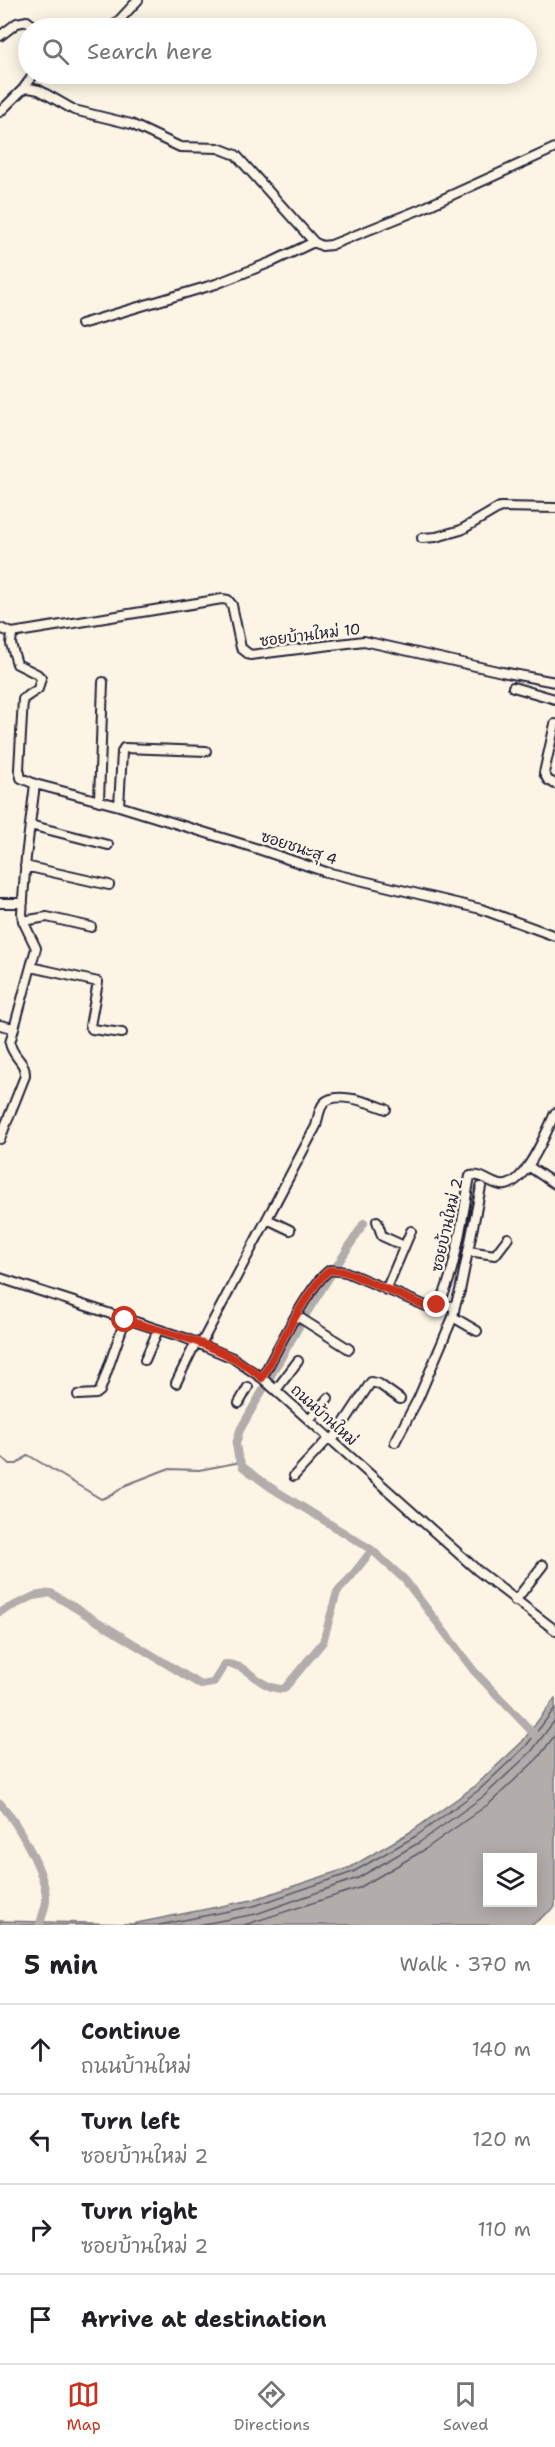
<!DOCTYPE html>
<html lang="en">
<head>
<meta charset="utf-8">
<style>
	body { margin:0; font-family:"Shantell Sans","Playpen Sans Thai",sans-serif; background:#f6f6f6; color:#202124 }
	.controls { position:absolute; right:18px; bottom:18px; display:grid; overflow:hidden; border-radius:0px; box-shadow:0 3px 15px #0003 }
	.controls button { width:54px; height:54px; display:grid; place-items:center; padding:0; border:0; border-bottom:2px solid #e0e0e0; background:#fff; color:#202124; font:30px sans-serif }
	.stop { position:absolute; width:18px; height:18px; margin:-14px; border:4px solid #c8321e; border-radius:50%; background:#fff }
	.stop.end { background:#c8321e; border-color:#fff; box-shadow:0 2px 6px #0008 }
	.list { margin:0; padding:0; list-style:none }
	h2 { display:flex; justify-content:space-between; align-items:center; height:78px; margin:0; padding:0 24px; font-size:26px }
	h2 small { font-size:20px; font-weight:400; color:#757577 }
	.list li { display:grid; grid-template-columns:39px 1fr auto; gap:18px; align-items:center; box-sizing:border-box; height:90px; padding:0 24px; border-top:2px solid #e0e0e0 }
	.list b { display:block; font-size:22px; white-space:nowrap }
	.list p { margin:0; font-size:20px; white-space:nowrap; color:#757577 }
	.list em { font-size:20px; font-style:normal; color:#757577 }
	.icon { flex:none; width:33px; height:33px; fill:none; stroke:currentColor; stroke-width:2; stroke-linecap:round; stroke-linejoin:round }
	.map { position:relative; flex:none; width:555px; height:1925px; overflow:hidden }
	.search { position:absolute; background:#fff; box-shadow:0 3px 15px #0003; left:18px; right:18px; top:18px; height:66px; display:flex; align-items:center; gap:15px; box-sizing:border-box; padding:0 21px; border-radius:33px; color:#757577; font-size:22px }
	.sheet { height:438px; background:#fff }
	nav { display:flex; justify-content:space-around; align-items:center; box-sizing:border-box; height:84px; border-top:2px solid #e0e0e0; background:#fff; font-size:16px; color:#757577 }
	nav a { display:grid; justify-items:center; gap:3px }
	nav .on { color:#c8321e }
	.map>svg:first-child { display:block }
	.water { fill:#b2adab; stroke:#78757e; stroke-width:1.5; fill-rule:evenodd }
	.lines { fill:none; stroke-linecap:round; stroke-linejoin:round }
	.shore { stroke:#5c5a68; stroke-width:1.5 }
	.stream { stroke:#78757e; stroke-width:2 }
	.canal { stroke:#b2adab; stroke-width:8 }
	.minor-casing { stroke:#22223b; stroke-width:12 }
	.minor { stroke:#fcf5e5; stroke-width:8 }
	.route { stroke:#c8321e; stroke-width:8 }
	.labels { text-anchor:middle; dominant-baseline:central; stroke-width:5; stroke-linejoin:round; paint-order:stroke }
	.street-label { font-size:15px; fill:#22223b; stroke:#fcf5e5 }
</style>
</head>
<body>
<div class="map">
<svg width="555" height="1925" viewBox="0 0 555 1925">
	<rect width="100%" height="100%" fill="#fcf5e5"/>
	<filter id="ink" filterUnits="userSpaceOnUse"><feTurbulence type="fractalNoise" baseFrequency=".0167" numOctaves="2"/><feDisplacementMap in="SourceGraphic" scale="12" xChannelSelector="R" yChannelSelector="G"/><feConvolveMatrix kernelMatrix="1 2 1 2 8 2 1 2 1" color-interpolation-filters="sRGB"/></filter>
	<g filter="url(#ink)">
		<path class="water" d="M555,1698V1907L532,1925H0V1921L132,1924L252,1900L351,1867L412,1831L475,1786L522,1742ZM488,1858H532V1902H488Z"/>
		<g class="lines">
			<path class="shore" d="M159,1925L254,1906L353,1872L416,1836L479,1790L526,1746L555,1708
				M198,1925L256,1914L358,1878L420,1842L484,1796L531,1752L555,1720
				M244,1925L359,1888L424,1850L490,1803L538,1758L555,1735"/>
			<path class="stream" d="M0,1456L10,1464H17L28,1455L101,1499L112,1495L126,1485L167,1469L199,1470L241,1462"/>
			<path class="canal" d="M364,1223L308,1311L240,1430L236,1444L238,1456L243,1467L270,1487L372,1550L405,1580L474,1671L536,1736
				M0,1612L34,1596L51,1593L201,1685L213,1683L225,1664C249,1663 257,1689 284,1689L323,1642L337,1592L350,1578L372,1550
				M0,1803C17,1822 48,1876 46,1902C45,1909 41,1918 40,1925"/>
			<defs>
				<path id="minor" d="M112,28L138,0
					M0,36L17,23L27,21L36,28
					M23,89L29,88L39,90L74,110L131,124L180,147L218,148L236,155L314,242L322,246L331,245L421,209L555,148
					M0,112L23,89L34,74
					M81,324L216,284L274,261L314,242
					M422,538L436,537L461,530L500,507L555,508
					M0,628L12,633L222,599L228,600L232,605L241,648L250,655L364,641L502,672L555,682
					M513,687L555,699
					M555,724L544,773L548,780L555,784
					M35,784L119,806L255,848L326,872L481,909L555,936
					M99,801L103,682
					M119,806L122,752L124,748L206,751
					M30,825L108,845
					M25,866L109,885
					M0,903H23
					M23,921L47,917L91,927
					M31,967L98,982L90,1026L92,1029L122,1033
					M0,1025L13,1028
					M0,1139L25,1076C26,1061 12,1057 10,1043L36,948L23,921L22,913L26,857L35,784L21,778L19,769L23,699L38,689L41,678L37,674L17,664L11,644L12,633
					M528,1166L555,1184
					M267,1219L290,1230
					M377,1221L382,1236L404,1246
					M468,1251L495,1255L508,1238
					M0,1278L185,1338L233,1358L262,1378L477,1570L555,1630
					M386,1290L411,1231
					M437,1305L455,1306L460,1291L481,1187
					M297,1316L349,1349
					M453,1317L477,1331
					M201,1344L316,1126C318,1119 319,1108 324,1103C336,1090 373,1104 386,1109
					M145,1360L158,1330
					M262,1378C275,1354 310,1283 330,1270L346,1272L426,1306L437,1305C453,1290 465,1202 470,1176C481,1173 489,1183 501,1185C524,1189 547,1131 555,1113
					M176,1383L196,1342
					M276,1390L298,1361
					M78,1395L96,1394L100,1391L125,1320
					M239,1403L248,1387
					M309,1420L328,1398
					M332,1441L371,1382L379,1384L400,1399
					M395,1442L418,1399L453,1317L455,1306
					M294,1476L329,1438
					M515,1601L543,1565"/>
			</defs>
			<use href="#minor" class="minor-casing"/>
			<use href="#minor" class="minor"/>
		</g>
	</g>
	<g class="lines" filter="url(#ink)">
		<path class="route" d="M125,1320C172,1334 224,1345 262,1378C275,1354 310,1283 330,1270L346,1272L426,1306L437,1305"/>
	</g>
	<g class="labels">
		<g class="street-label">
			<text transform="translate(310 635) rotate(-7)">ซอยบ้านใหม่ 10</text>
			<text transform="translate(299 848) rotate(18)">ซอยชนะสุ 4</text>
			<text transform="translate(447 1225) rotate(-77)">ซอยบ้านใหม่ 2</text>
			<text transform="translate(324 1415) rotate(42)">ถนนบ้านใหม่</text>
		</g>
	</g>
</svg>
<div class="controls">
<button><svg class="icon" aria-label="layers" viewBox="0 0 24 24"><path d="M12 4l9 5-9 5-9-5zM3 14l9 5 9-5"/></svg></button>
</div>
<div class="stop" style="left:125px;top:1320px"></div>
<div class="stop end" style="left:437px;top:1305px"></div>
<div class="search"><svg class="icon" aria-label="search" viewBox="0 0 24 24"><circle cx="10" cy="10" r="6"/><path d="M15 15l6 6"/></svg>Search here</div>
</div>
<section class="sheet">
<h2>5 min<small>Walk · 370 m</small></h2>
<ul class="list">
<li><svg class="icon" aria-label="ahead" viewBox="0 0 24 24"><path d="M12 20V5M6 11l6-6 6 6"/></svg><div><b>Continue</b><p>ถนนบ้านใหม่</p></div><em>140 m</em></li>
<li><svg class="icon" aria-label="left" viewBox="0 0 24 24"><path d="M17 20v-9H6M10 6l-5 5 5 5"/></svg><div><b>Turn left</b><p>ซอยบ้านใหม่ 2</p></div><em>120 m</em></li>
<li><svg class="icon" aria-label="right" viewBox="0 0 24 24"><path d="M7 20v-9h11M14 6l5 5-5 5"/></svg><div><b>Turn right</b><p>ซอยบ้านใหม่ 2</p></div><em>110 m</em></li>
<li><svg class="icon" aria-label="arrive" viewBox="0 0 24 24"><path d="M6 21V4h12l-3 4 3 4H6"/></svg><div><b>Arrive at destination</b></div></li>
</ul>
</section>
<nav>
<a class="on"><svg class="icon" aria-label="map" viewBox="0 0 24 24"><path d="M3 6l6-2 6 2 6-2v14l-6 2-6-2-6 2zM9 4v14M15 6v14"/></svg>Map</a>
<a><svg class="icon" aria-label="directions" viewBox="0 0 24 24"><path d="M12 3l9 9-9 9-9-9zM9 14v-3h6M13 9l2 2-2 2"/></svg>Directions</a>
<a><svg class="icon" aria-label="saved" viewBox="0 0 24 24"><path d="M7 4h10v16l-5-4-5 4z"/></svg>Saved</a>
</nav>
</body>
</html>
